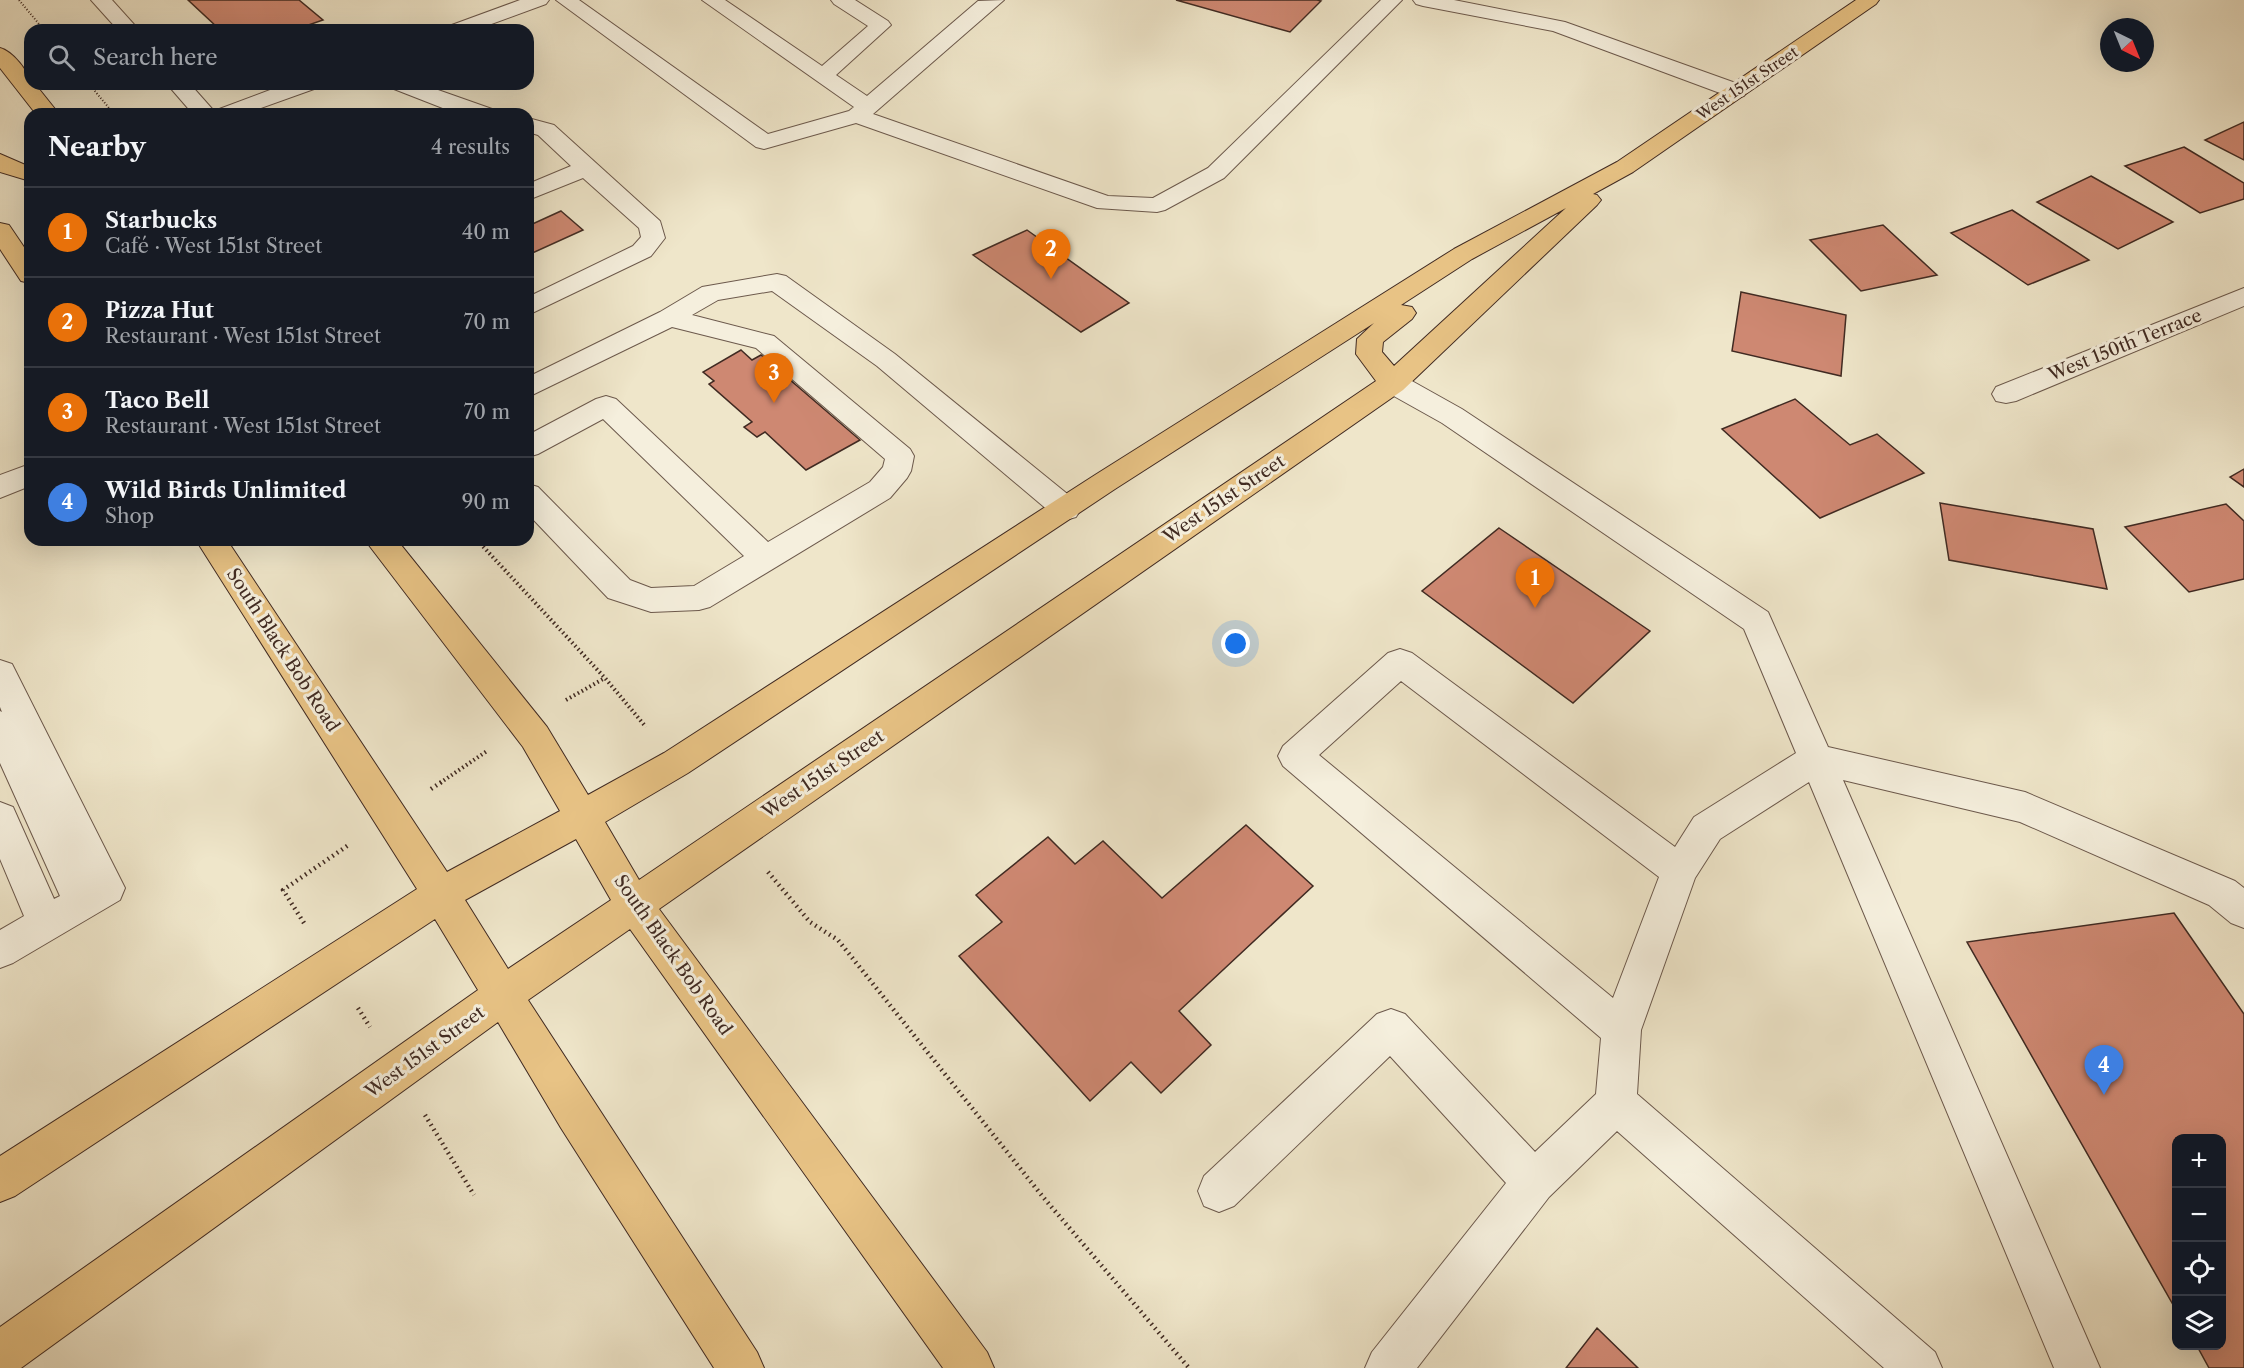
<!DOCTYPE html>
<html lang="en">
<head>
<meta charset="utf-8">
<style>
	body { margin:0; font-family:"Libre Caslon Text",serif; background:#242831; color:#f1f3f6 }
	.controls { position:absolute; right:18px; bottom:18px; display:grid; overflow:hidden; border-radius:12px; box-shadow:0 6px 24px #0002 }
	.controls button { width:54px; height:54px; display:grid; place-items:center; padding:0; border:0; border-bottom:2px solid #363941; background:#171b24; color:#f1f3f6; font:30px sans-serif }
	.compass { position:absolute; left:2100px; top:18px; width:54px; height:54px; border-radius:50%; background:#171b24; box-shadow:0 6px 24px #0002; rotate:137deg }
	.you { position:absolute; left:1236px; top:644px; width:21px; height:21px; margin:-15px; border:4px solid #fff; border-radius:50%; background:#1a73e8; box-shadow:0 0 0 9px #1a73e833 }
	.badge { display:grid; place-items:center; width:39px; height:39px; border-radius:50%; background:#c59692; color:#fff; font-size:20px; font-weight:700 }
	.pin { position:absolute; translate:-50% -50px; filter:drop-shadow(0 2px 3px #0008) }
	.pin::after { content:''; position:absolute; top:32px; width:21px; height:18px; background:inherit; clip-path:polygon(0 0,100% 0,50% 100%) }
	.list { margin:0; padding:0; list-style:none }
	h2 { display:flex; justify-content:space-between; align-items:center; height:78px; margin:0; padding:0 24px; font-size:26px }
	h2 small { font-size:20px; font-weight:400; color:#9ea1a6 }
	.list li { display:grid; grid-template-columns:39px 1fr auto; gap:18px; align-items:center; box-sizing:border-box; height:90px; padding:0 24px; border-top:2px solid #363941 }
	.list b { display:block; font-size:22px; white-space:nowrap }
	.list p { margin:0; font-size:20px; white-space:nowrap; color:#9ea1a6 }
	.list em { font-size:20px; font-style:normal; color:#9ea1a6 }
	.icon { flex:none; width:33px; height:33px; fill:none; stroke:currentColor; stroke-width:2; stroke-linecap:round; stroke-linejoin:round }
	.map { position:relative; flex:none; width:2244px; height:1368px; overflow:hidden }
	.search { position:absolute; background:#171b24; box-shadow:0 6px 24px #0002; left:24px; top:24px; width:510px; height:66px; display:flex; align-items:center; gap:15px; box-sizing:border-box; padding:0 21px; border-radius:18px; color:#9ea1a6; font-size:22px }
	.panel { position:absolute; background:#171b24; box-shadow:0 6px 24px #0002; left:24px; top:108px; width:510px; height:438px; border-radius:18px }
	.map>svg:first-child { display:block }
	.building { fill:#ce8872; stroke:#402a22; stroke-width:1.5 }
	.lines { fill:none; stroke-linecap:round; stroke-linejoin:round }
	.minor-casing { stroke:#6c594c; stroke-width:2 }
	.major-casing { stroke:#402a22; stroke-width:2 }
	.path-far2 { stroke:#402a22; stroke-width:2; stroke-dasharray:1 2; stroke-linecap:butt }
	.path-far1 { stroke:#402a22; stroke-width:4; stroke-dasharray:1.5 3; stroke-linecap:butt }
	.path { stroke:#402a22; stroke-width:4.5; stroke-dasharray:1.5 4; stroke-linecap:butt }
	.minor { fill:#f5efdd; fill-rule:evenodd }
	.major { fill:#e8c385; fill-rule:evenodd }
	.labels { text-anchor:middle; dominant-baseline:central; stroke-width:6; stroke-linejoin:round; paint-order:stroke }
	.far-street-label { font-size:15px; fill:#402a22; stroke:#f5efdd }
	.street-label { font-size:18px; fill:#402a22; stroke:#f5efdd }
</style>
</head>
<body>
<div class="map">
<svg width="2244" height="1368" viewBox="0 0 2244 1368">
	<rect width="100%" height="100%" fill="#efe6ca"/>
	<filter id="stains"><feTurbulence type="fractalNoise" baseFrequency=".00333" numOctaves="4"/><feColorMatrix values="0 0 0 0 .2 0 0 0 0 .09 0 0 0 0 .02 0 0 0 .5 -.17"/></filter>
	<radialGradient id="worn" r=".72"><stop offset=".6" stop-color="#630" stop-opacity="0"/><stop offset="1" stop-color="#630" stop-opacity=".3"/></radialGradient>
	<path class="building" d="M188,0H299L323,20L294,30H213L218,28Z
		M1176,0H1317L1321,1L1290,32Z
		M2244,122V160L2205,140Z
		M2184,147L2244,183V199L2200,213L2125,166Z
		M2091,176L2173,222L2118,249L2037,202Z
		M2012,210L2089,260L2028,285L1951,233Z
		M561,211L583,230L528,255V226Z
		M1883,225L1937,275L1861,291L1810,240Z
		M1027,230L1129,303L1081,332L973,255Z
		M1741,292L1846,315L1841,376L1732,351Z
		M741,350L752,360L761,355L860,440L806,470L765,432L757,437L744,427L752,422L709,384L714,381L703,372Z
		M1795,399L1850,445L1877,434L1924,473L1820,518L1722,429Z
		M2244,469V487L2230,477Z
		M1940,503L2093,529L2107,589L1949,560Z
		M2226,504L2244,521V579L2189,592L2125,527Z
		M1499,528L1650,631L1573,703L1422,591Z
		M1246,825L1313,886L1179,1011L1211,1045L1161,1093L1131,1062L1090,1101L959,956L1002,922L976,895L1048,837L1075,864L1103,841L1162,898Z
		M2174,913L2244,1014V1368H2209L2197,1346H2222V1138H2176V1310L1967,942Z
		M1597,1328L1638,1368H1566Z"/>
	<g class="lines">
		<defs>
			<path id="minor" d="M91,0H112L139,30H118Z
				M520,0H549L546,4L475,30H446L449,26Z
				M556,0H579L768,134L849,111L854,107L702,0H725L822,66L868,26L834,4L831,0H855L888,21L891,25L836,75L867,96L978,1L1004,0L873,114L1108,196L1153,198L1208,168L1381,0H1402L1224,178L1165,210L1157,212L1097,208L856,123L764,149L756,147Z
				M1413,0H1454L1565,22L1744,86L1747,91L1744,96L1736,98L1728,96L1553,31L1423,6L1416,4Z
				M167,84H190L214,111L286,84H317L314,89L244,114H193Z
				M391,84H421L492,109L495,114H458L394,89Z
				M528,118L554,125L660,221L665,238L651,256L528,315V297L633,246L641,237L639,228L583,178L528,200V184L571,166L538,135L528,132Z
				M777,274L786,276L895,354L1076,501L1081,509L1076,517L1066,520L1056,517L877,366L772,291L718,300L692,315L774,336L910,449L914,456L911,471L907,478L890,498L710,607L699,610L651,612L608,598L528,514V484L538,487L630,580L651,588L694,586L744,556L603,419L538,454L528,457V435L596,399L606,396L616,399L768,542L870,482L883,467L885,459L756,348L672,327L528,397V377L660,312L702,287Z
				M2244,288V306L2016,401L2006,403L1996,401L1992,394L1996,387Z
				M1393,374L1403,376L1462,409L1768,612L1828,747L2025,792L2235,881L2244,888V928L2231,923L2209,905L2020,822L1843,780L2100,1368H2054L1809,782L1720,839L1695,878L1641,1030L1637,1094L1935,1352L1942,1368H1884L1617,1131L1549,1197L1417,1368H1365L1372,1352L1506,1183L1390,1056L1234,1206L1219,1212L1204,1206L1198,1191L1204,1176L1377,1014L1391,1009L1405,1014L1535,1152L1596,1094L1601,1038L1283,766L1278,756L1283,746L1388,653L1400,649L1412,653L1675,847L1694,817L1796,753L1744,629L1442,423L1383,390L1379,383L1383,376ZM1401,681L1659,877L1613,998L1319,755Z
				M30,464V486L0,498V475Z
				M0,660L12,664L125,888L120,900L13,963L0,968V930L24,916L0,859V802L13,807L54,899L60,896L0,763V711L2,712L0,707Z"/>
			<path id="major" d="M1856,0H1879L1876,4L1633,172L1593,194L1597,195L1601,200L1597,205L1403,390L659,909L987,1352L994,1368H943L630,929L528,1000L757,1352L764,1368H714L561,1128L498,1022L21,1368H0V1327L478,990L435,919L15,1196L0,1202V1156L417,889L196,540H227L447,872L560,811L523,747L365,540H397L547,727L588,795L664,753L1095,475L1454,249L1617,162ZM1566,208L1394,366L1382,352L1383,342L1412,319L1416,313L1412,307L1401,305L1472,259ZM1374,323L1357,339L1356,354L1376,381L639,880L605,822L688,773L1115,489ZM576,839L611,900L508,969L465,900Z
				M0,48C12,51 30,72 30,84H35L59,114H36L0,68Z
				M0,154L30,167V181L0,172Z
				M0,223L9,225L30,256V283L21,281L0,249Z"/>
		</defs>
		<use href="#minor" class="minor-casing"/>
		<use href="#major" class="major-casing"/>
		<path class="path-far2" d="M19,0L44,30
			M89,84L114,114"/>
		<path class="path-far1" d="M477,540L605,678L646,727
			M566,700L605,678
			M440,783L487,751"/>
		<path class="path" d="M431,789L443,781
			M768,872L810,922L838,940L1043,1197L1189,1368
			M304,923L283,890L350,844
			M358,1008L370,1027
			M425,1115L474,1195"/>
		<use href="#minor" class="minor"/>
		<use href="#major" class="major"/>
	</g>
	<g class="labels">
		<g class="far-street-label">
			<text transform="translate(1747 83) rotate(-34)">West 151st Street</text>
		</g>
		<g class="street-label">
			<text transform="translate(2125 345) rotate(-22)">West 150th Terrace</text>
			<text transform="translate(1224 499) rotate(-34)">West 151st Street</text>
			<text transform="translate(283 650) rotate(57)">South Black Bob Road</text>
			<text transform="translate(823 774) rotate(-34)">West 151st Street</text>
			<text transform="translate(673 955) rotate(55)">South Black Bob Road</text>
			<text transform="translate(425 1052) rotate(-36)">West 151st Street</text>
		</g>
	</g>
	<rect width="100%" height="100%" filter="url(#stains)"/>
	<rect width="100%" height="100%" fill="url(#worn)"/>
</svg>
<div class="controls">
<button>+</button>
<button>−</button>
<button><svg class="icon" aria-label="locate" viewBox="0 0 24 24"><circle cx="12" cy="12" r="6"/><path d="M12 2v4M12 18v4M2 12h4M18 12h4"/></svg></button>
<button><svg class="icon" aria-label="layers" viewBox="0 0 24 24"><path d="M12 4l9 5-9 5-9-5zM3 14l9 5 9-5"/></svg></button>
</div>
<svg class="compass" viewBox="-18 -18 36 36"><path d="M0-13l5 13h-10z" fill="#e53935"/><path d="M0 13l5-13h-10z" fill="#9ea1a6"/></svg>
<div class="you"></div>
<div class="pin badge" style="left:1535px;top:608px;background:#e8710a">1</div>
<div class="pin badge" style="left:1051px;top:279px;background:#e8710a">2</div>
<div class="pin badge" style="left:774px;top:403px;background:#e8710a">3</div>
<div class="pin badge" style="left:2104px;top:1095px;background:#3f7fe0">4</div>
<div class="search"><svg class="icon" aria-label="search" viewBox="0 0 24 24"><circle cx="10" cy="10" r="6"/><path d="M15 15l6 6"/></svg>Search here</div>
<section class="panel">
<h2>Nearby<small>4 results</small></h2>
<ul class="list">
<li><span class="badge" style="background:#e8710a">1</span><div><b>Starbucks</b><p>Café · West 151st Street</p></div><em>40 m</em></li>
<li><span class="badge" style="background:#e8710a">2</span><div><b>Pizza Hut</b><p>Restaurant · West 151st Street</p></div><em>70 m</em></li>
<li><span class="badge" style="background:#e8710a">3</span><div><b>Taco Bell</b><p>Restaurant · West 151st Street</p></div><em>70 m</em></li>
<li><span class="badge" style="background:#3f7fe0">4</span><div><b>Wild Birds Unlimited</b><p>Shop</p></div><em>90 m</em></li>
</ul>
</section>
</div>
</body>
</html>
